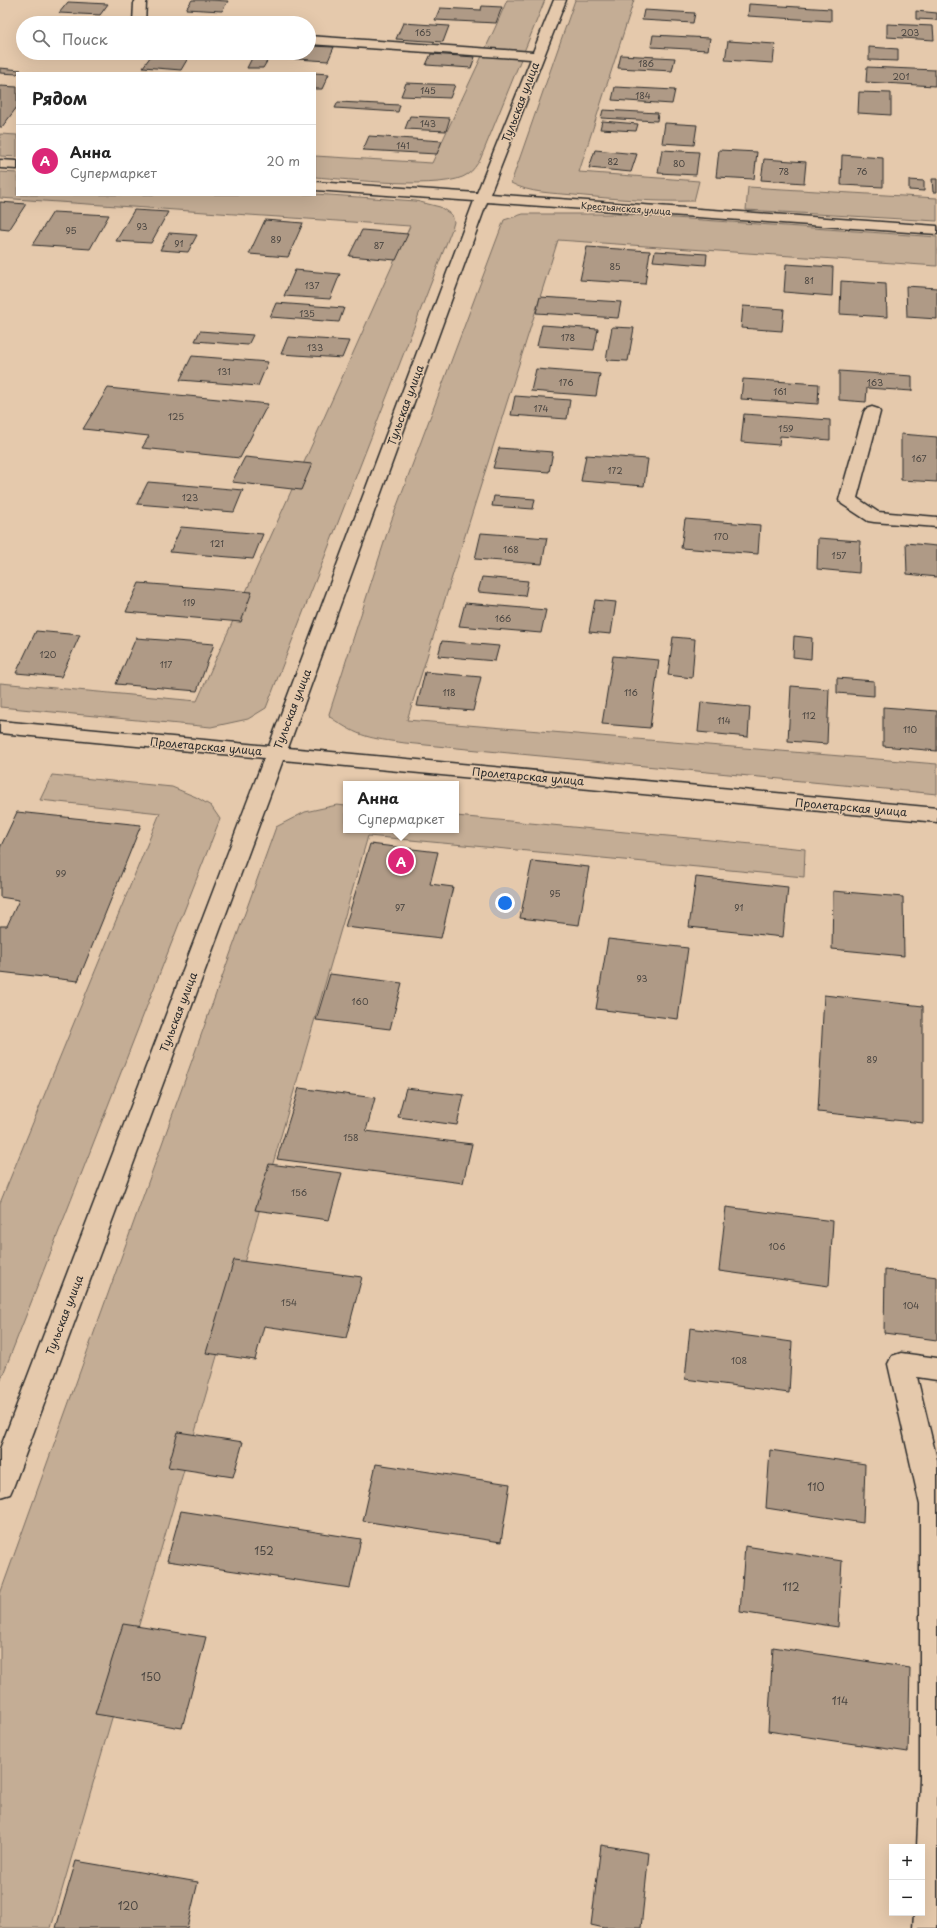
<!DOCTYPE html>
<html lang="ru">
<head>
<meta charset="utf-8">
<style>
	body { margin:0; font-family:"Playpen Sans",sans-serif; background:#f6f6f6; color:#222 }
	.controls { position:absolute; right:12px; bottom:12px; display:grid; overflow:hidden; border-radius:0px; box-shadow:0 4px 16px #0002 }
	.controls button { width:36px; height:36px; display:grid; place-items:center; padding:0; border:0; border-bottom:1px solid #e0e0e0; background:#fff; color:#222; font:20px sans-serif }
	.you { position:absolute; left:505px; top:903px; width:14px; height:14px; margin:-10px; border:3px solid #fff; border-radius:50%; background:#1a73e8; box-shadow:0 0 0 6px #1a73e833 }
	.badge { display:grid; place-items:center; width:26px; height:26px; border-radius:50%; background:#db2777; color:#fff; font-size:13px; font-weight:700 }
	.pin { position:absolute; translate:-50% -50%; border:2px solid #fff; box-shadow:0 1px 4px #0006 }
	.popup { position:absolute; left:343px; top:781px; width:116px; height:52px; box-sizing:border-box; display:grid; place-content:center; border-radius:0px; background:#fff; filter:drop-shadow(0 1px 3px #0005); font-size:13px; white-space:nowrap; color:#767676 }
	.popup b { font-size:15px; color:#222 }
	.popup::after { content:''; position:absolute; left:50%; top:100%; margin-left:-8px; border:8px solid transparent; border-top-color:#fff }
	.list { margin:0; padding:0; list-style:none }
	h2 { display:flex; justify-content:space-between; align-items:center; height:52px; margin:0; padding:0 16px; font-size:17px }
	h2 small { font-size:13px; font-weight:400; color:#767676 }
	.list li { display:grid; grid-template-columns:26px 1fr auto; gap:12px; align-items:center; box-sizing:border-box; height:72px; padding:0 16px; border-top:1px solid #e0e0e0 }
	.list b { display:block; font-size:15px; white-space:nowrap }
	.list p { margin:0; font-size:13px; white-space:nowrap; color:#767676 }
	.list em { font-size:13px; font-style:normal; color:#767676 }
	.icon { flex:none; width:22px; height:22px; fill:none; stroke:currentColor; stroke-width:2; stroke-linecap:round; stroke-linejoin:round }
	.map { position:relative; flex:none; width:937px; height:1928px; overflow:hidden }
	.search { position:absolute; background:#fff; box-shadow:0 4px 16px #0002; left:16px; top:16px; width:300px; height:44px; display:flex; align-items:center; gap:10px; box-sizing:border-box; padding:0 14px; border-radius:22px; color:#767676; font-size:15px }
	.panel { position:absolute; background:#fff; box-shadow:0 4px 16px #0002; left:16px; top:72px; width:300px; height:124px; border-radius:0px }
	.map>svg:first-child { display:block }
	.green { fill:#c4ad95; stroke:#786c60 }
	.building { fill:#af9a86; stroke:#2b2b2b }
	.lines { fill:none; stroke-linecap:round; stroke-linejoin:round }
	.minor-casing { stroke:#2b2b2b; stroke-width:3 }
	.minor { fill:#e5c9ac; fill-rule:evenodd }
	.labels { text-anchor:middle; dominant-baseline:central; stroke-width:3; stroke-linejoin:round; paint-order:stroke }
	.number-label { font-size:9px; fill:#4c4742 }
	.far-street-label { font-size:9px; fill:#2b2b2b; stroke:#e5c9ac }
	.street-label { font-size:11px; fill:#2b2b2b; stroke:#e5c9ac }
	.near-number-label { font-size:11px; fill:#4c4742 }
</style>
</head>
<body>
<div class="map">
<svg width="937" height="1928" viewBox="0 0 937 1928">
	<rect width="100%" height="100%" fill="#e5c9ac"/>
	<filter id="ink" filterUnits="userSpaceOnUse"><feTurbulence type="fractalNoise" baseFrequency=".025" numOctaves="2"/><feDisplacementMap in="SourceGraphic" scale="8" xChannelSelector="R" yChannelSelector="G"/><feConvolveMatrix kernelMatrix="1 2 1 2 8 2 1 2 1" color-interpolation-filters="sRGB"/></filter>
	<g filter="url(#ink)">
		<path class="green" d="M507,0H545L480,160C477,164 473,171 468,174C446,191 345,179 315,177V156L432,163L495,28Z
			M575,0H634L579,172L699,181L694,201C654,202 614,199 574,195C553,193 529,193 511,183Z
			M0,134L17,135V157L0,156Z
			M0,172L17,173V195L315,194L416,201L440,207L452,215L454,222L452,229L266,708L248,719L211,727L0,707V683L197,701L410,226L0,198Z
			M748,187L937,198V221L746,210Z
			M523,214H619L937,237V266L558,240L407,720L937,764V794L405,743C370,738 360,738 330,717L329,714L389,527L504,220Z
			M52,775L172,787L196,797L211,806L220,819L0,1382V1203L160,813L40,800Z
			M337,805L346,806V830H456V816L805,849L804,877L368,836L51,1928H0V1594L276,827L305,812Z"/>
		<path class="building" d="M192,0H210L228,1L222,11L186,9Z
			M68,2L108,4L100,15L59,13Z
			M749,4L831,9V21L748,16Z
			M482,6L502,7L496,23L435,20L440,8L481,10Z
			M644,10L695,13L693,23L642,20Z
			M916,11L937,13V20L916,19Z
			M403,23L449,26L443,42L396,39Z
			M887,24L933,26L934,40L887,37Z
			M653,35L710,38L708,50L651,47Z
			M728,41L775,44L773,63L725,60Z
			M309,46L334,47L328,61L281,58L284,53H309Z
			M869,47L898,49V61L869,60Z
			M153,53H191L181,70L143,67Z
			M254,54L271,55L263,68H247Z
			M431,54L475,57L471,68L426,65Z
			M621,55L675,58L672,71L618,68Z
			M867,67L935,70V86L866,82Z
			M0,68L21,70L17,74L0,73Z
			M314,73L329,74L322,89H315Z
			M406,83L455,85L450,98L401,96Z
			M0,86L17,87V107L2,127H0Z
			M615,87L675,90L672,104L612,100Z
			M859,92L891,93V115L858,113Z
			M338,102L400,105L398,112L335,108Z
			M603,110L658,113L657,121L601,118Z
			M410,116L450,118L446,131L405,129Z
			M602,121L638,124L636,131L600,129Z
			M665,123L697,125L694,145L662,143Z
			M369,136L442,141L437,154L363,150Z
			M595,150L637,154L631,172L589,168Z
			M662,150L699,152L696,175L658,173Z
			M719,150L757,152L754,179L716,177Z
			M842,155L883,158V187L841,185Z
			M764,159L806,162L804,183L761,180Z
			M932,179H937V192H933Z
			M909,180L924,181V191L909,190Z
			M0,202L26,204L9,230L0,229Z
			M134,210L168,212L151,243L116,241Z
			M53,212L109,215L90,249L32,245Z
			M265,220L303,223L288,257L249,254Z
			M362,230L408,234L396,260L349,256Z
			M169,233L197,235L188,252L160,250Z
			M587,247L650,251L645,284L580,280Z
			M655,251L707,254L706,265L653,261Z
			M786,264L833,267L832,296L784,292Z
			M295,270L340,274L330,299L284,296Z
			M841,281L886,284L887,317L840,314Z
			M906,286L937,288V319L907,317Z
			M540,297L621,302L618,318L536,313Z
			M276,303L344,308L339,322L270,317Z
			M743,306L784,309L782,331L741,328Z
			M542,325L598,329L594,350L537,346Z
			M612,327L634,328L628,361L606,360Z
			M200,331L253,335L248,345L195,341Z
			M288,337L349,341L342,358L281,354Z
			M192,356L268,362L258,386L180,380Z
			M536,369L600,374L596,396L531,391Z
			M839,371L912,376V391L867,388L866,402L839,400Z
			M743,379L819,384L818,404L741,399Z
			M108,388L268,404L240,458L142,448L149,436L83,429Z
			M515,396L570,400L567,419L511,415Z
			M744,414L830,420V440L780,436L779,445L741,442Z
			M901,434L937,437V482L901,480Z
			M499,448L553,452L549,472L493,468Z
			M586,455L648,459L644,486L581,481Z
			M245,457L312,464L301,490L232,482Z
			M148,482L243,490L234,512L137,504Z
			M494,496L535,499L533,509L492,506Z
			M685,519L760,525L758,554L681,548Z
			M181,527L263,534L253,559L170,552Z
			M481,533L547,538L542,564L475,559Z
			M818,538L860,541L859,573L817,569Z
			M906,543L937,546V577L907,574Z
			M482,577L528,581L525,596L478,592Z
			M139,583L252,592L241,622L126,612Z
			M595,600L616,602L611,634L589,632Z
			M465,603L546,610L541,633L459,626Z
			M36,631L80,635L61,677L16,673Z
			M794,636L812,638L811,659L793,657Z
			M673,637L695,639L692,678L668,675Z
			M136,638L214,644L197,691L116,684Z
			M442,641L499,646L495,661L438,656Z
			M613,656L659,660L650,728L602,724Z
			M425,672L481,677L473,711L417,706Z
			M837,678L874,681V696L837,693Z
			M791,686L829,689L827,744L788,741Z
			M701,702L750,707L748,737L698,732Z
			M883,707L937,711V751L883,746Z
			M17,812L141,825L78,981L0,972V926H7L19,900L0,897V848Z
			M370,844L438,852L430,884L453,887L441,938L345,927Z
			M532,861L589,867L579,925L520,918Z
			M696,877L788,887L783,937L689,927Z
			M833,891L903,897L904,956L832,949Z
			M608,939L688,948L678,1019L596,1009Z
			M330,974L402,983L390,1029L316,1020Z
			M824,995L923,1006V1123L818,1112Z
			M299,1088L375,1098L366,1131L472,1144L463,1183L277,1159Z
			M406,1088L464,1095L457,1125L398,1117Z
			M269,1164L342,1173L329,1220L255,1210Z
			M726,1207L833,1221L829,1286L719,1271Z
			M234,1260L362,1277L346,1338L264,1326L255,1360L206,1353Z
			M885,1270L937,1277V1340L884,1333Z
			M690,1328L792,1342L789,1393L685,1379Z
			M178,1432L243,1442L233,1477L168,1467Z
			M770,1450L865,1464L863,1523L766,1508Z
			M376,1464L510,1484L501,1542L363,1521Z
			M181,1511L361,1539L350,1588L167,1561Z
			M745,1546L842,1561L838,1627L740,1612Z
			M123,1624L206,1637L182,1728L95,1714Z
			M773,1647L910,1668L908,1752L768,1731Z
			M601,1845L649,1853L641,1928H604L591,1925Z
			M76,1861L198,1882L187,1928H56Z"/>
		<g class="lines">
			<defs>
				<path id="minor" d="M136,0H148L146,3L145,23H133L134,3Z
					M554,0H566L490,194L937,226V234L487,202L288,748L937,808V822L283,760L14,1485L10,1494L0,1497V1449L264,758L0,733V721L269,746L474,201L315,190V182L477,193L531,59L309,44V36L533,52Z
					M0,160L17,161V169L0,168Z
					M872,407L878,409L880,412L857,498L878,512L937,517V527L874,522L868,521L842,504L839,500L864,412L866,409Z
					M901,1353L937,1358V1380L917,1377L937,1460V1928H913L914,1913H922V1847H917L920,1778V1505L888,1364L892,1356Z"/>
			</defs>
			<use href="#minor" class="minor-casing"/>
			<use href="#minor" class="minor"/>
		</g>
	</g>
	<g class="labels">
		<g class="number-label">
			<text x="423" y="32">165</text>
			<text x="910" y="32">203</text>
			<text x="646" y="63">186</text>
			<text x="901" y="76">201</text>
			<text x="428" y="90">145</text>
			<text x="643" y="95">184</text>
			<text x="428" y="123">143</text>
			<text x="403" y="145">141</text>
			<text x="613" y="161">82</text>
			<text x="679" y="163">80</text>
			<text x="784" y="171">78</text>
			<text x="862" y="171">76</text>
			<text x="142" y="226">93</text>
			<text x="71" y="230">95</text>
			<text x="276" y="239">89</text>
			<text x="179" y="243">91</text>
			<text x="379" y="245">87</text>
			<text x="615" y="266">85</text>
			<text x="809" y="280">81</text>
			<text x="312" y="285">137</text>
			<text x="307" y="313">135</text>
			<text x="568" y="337">178</text>
			<text x="315" y="347">133</text>
			<text x="224" y="371">131</text>
			<text x="566" y="382">176</text>
			<text x="875" y="382">163</text>
			<text x="780" y="391">161</text>
			<text x="541" y="408">174</text>
			<text x="176" y="416">125</text>
			<text x="786" y="428">159</text>
			<text x="919" y="458">167</text>
			<text x="615" y="470">172</text>
			<text x="190" y="497">123</text>
			<text x="721" y="536">170</text>
			<text x="217" y="543">121</text>
			<text x="511" y="549">168</text>
			<text x="839" y="555">157</text>
			<text x="189" y="602">119</text>
			<text x="503" y="618">166</text>
			<text x="48" y="654">120</text>
			<text x="166" y="664">117</text>
			<text x="449" y="692">118</text>
			<text x="631" y="692">116</text>
			<text x="809" y="715">112</text>
			<text x="724" y="720">114</text>
			<text x="910" y="729">110</text>
			<text x="61" y="873">99</text>
			<text x="555" y="893">95</text>
			<text x="400" y="907">97</text>
			<text x="739" y="907">91</text>
			<text x="642" y="978">93</text>
			<text x="360" y="1001">160</text>
			<text x="872" y="1059">89</text>
			<text x="351" y="1137">158</text>
			<text x="299" y="1192">156</text>
			<text x="777" y="1246">106</text>
			<text x="289" y="1302">154</text>
			<text x="911" y="1305">104</text>
			<text x="739" y="1360">108</text>
		</g>
		<g class="far-street-label">
			<text transform="translate(626 208) rotate(4)">Крестьянская улица</text>
		</g>
		<g class="street-label">
			<text transform="translate(520 102) rotate(-69)">Тульская улица</text>
			<text transform="translate(405 405) rotate(-70)">Тульская улица</text>
			<text transform="translate(292 709) rotate(-69)">Тульская улица</text>
			<text transform="translate(206 746) rotate(5)">Пролетарская улица</text>
			<text transform="translate(528 776) rotate(5)">Пролетарская улица</text>
			<text transform="translate(851 807) rotate(5)">Пролетарская улица</text>
			<text transform="translate(178 1012) rotate(-69)">Тульская улица</text>
			<text transform="translate(64 1315) rotate(-69)">Тульская улица</text>
		</g>
		<g class="near-number-label">
			<text x="816" y="1486">110</text>
			<text x="264" y="1550">152</text>
			<text x="791" y="1586">112</text>
			<text x="151" y="1676">150</text>
			<text x="840" y="1700">114</text>
			<text x="128" y="1905">120</text>
		</g>
	</g>
</svg>
<div class="controls">
<button>+</button>
<button>−</button>
</div>
<div class="you"></div>
<div class="pin badge" style="left:401px;top:861px">A</div>
<div class="popup"><b>Анна</b>Супермаркет</div>
<div class="search"><svg class="icon" aria-label="search" viewBox="0 0 24 24"><circle cx="10" cy="10" r="6"/><path d="M15 15l6 6"/></svg>Поиск</div>
<section class="panel">
<h2>Рядом<small></small></h2>
<ul class="list">
<li><span class="badge">A</span><div><b>Анна</b><p>Супермаркет</p></div><em>20 m</em></li>
</ul>
</section>
</div>
</body>
</html>
